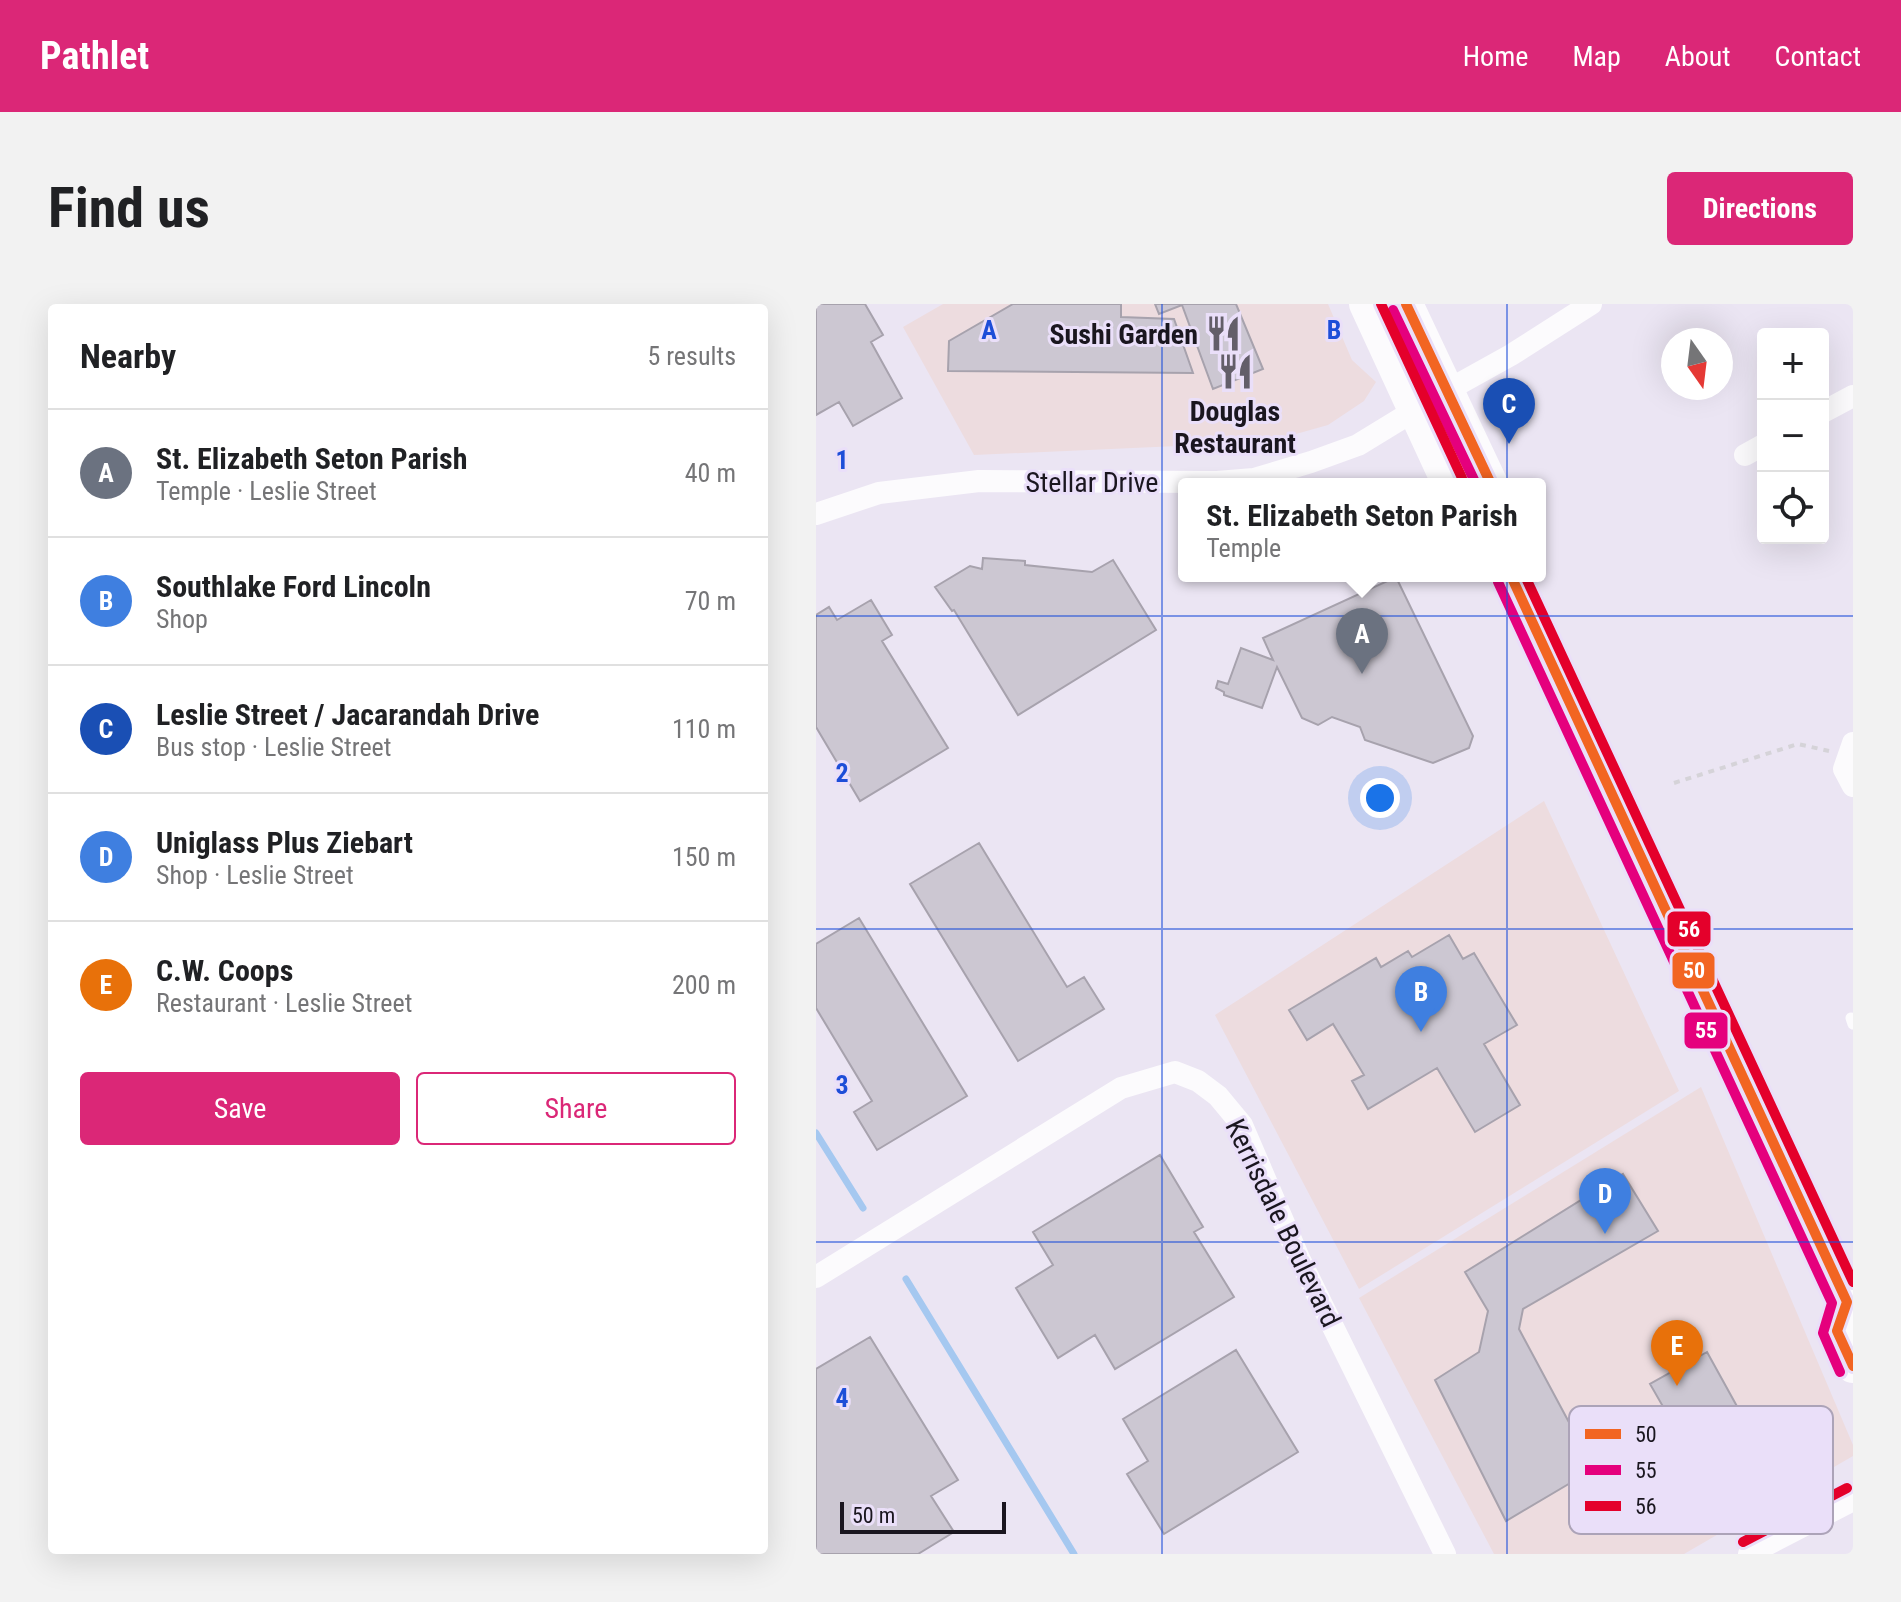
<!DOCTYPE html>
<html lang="en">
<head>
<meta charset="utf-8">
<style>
	body { margin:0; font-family:"Roboto Condensed",sans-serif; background:#f2f2f2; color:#202124 }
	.controls { position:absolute; right:24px; top:24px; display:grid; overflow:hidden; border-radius:8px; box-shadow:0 8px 32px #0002 }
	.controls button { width:72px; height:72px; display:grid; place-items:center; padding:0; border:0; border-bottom:2px solid #e0e0e0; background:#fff; color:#202124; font:40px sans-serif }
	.compass { position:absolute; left:845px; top:24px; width:72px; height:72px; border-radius:50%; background:#fff; box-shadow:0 8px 32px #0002; rotate:166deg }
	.scale { position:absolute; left:24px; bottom:20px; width:166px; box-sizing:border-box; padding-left:8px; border:4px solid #1a161f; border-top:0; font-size:22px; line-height:28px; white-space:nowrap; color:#1a161f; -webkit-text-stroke:6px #eadff9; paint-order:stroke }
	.you { position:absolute; left:564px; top:494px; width:28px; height:28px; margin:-20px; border:6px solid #fff; border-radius:50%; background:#1a73e8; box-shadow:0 0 0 12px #1a73e833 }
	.badge { display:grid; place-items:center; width:52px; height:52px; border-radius:50%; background:#db2777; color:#fff; font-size:26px; font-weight:700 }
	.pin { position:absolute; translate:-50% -66px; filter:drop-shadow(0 2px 4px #0008) }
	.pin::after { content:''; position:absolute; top:42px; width:28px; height:24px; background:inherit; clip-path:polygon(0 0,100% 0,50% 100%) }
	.popup { position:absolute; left:362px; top:174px; width:368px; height:104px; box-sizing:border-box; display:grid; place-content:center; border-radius:8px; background:#fff; filter:drop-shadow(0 2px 6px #0005); font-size:26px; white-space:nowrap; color:#757577 }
	.popup b { font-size:30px; color:#202124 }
	.popup::after { content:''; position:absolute; left:50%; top:100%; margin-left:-16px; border:16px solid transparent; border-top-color:#fff }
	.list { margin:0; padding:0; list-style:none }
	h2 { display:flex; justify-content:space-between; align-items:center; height:104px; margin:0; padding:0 32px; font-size:34px }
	h2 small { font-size:26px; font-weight:400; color:#757577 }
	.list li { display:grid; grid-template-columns:52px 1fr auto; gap:24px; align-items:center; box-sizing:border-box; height:128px; padding:0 32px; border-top:2px solid #e0e0e0 }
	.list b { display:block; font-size:30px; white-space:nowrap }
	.list p { margin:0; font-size:26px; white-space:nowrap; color:#757577 }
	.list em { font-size:26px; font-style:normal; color:#757577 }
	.actions { display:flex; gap:16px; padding:24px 32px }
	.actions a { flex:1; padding:18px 0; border:2px solid #db2777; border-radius:8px; text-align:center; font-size:28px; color:#db2777 }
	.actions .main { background:#db2777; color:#fff }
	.icon { flex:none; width:44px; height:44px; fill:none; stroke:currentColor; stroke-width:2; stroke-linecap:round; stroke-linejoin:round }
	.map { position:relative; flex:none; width:1037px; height:1250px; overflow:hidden; border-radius:8px }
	header { display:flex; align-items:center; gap:48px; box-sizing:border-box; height:112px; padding:0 40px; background:#db2777; color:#fff }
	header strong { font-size:38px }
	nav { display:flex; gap:44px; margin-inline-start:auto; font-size:28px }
	.intro { display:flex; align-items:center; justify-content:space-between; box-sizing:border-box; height:192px; padding:0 48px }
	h1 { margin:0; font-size:56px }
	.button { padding:20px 36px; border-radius:8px; background:#db2777; color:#fff; font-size:28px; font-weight:700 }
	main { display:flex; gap:48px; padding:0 48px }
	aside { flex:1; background:#fff; border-radius:8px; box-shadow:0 8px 32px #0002 }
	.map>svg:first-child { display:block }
	.commercial { fill:#eddcdf }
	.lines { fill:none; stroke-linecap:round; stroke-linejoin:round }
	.stream { stroke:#a5c8f0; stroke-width:7 }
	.building { fill:#ccc7d2; stroke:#a7a2ad; stroke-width:2 }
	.path { stroke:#d5d3d8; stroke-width:4; stroke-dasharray:6 6; stroke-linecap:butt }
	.service { stroke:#fcfbfd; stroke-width:11 }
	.minor { stroke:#fcfbfd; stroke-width:22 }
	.primary { stroke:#fcfbfd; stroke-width:34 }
	.bus-1-casing { stroke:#eadff9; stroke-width:16 }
	.bus-2-casing { stroke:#eadff9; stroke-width:16 }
	.bus-3-casing { stroke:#eadff9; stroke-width:16 }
	.bus-1 { stroke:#f26522; stroke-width:10 }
	.bus-2 { stroke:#e5007d; stroke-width:10 }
	.bus-3 { stroke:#e4002b; stroke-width:10 }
	.grid { fill:none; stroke:#1d4ed8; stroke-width:2; stroke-opacity:0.55 }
	.labels { text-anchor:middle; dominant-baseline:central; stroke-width:6; stroke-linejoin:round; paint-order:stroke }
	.poi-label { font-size:28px; font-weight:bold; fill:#1a161f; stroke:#eadff9; text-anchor:end }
	.street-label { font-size:28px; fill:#1a161f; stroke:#eadff9 }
	.key { fill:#eadff9; stroke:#aca3b8; stroke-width:2 }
	.key-label { font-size:22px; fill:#1a161f }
	.grid-label { font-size:26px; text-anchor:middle; font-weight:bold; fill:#1d4ed8; stroke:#eadff9; stroke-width:6; stroke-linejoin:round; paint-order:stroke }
	.line-badge { stroke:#eadff9; stroke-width:3 }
	.badge-label { font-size:22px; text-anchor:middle; font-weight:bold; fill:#fff }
</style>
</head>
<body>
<header>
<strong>Pathlet</strong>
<nav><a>Home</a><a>Map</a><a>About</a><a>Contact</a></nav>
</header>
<div class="intro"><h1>Find us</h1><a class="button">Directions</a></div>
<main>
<aside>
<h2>Nearby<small>5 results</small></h2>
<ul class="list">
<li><span class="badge" style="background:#6b7280">A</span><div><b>St. Elizabeth Seton Parish</b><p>Temple · Leslie Street</p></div><em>40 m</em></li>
<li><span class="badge" style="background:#3f7fe0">B</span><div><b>Southlake Ford Lincoln</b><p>Shop</p></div><em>70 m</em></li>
<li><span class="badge" style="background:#1a4fb4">C</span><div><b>Leslie Street / Jacarandah Drive</b><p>Bus stop · Leslie Street</p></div><em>110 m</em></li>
<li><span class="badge" style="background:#3f7fe0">D</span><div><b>Uniglass Plus Ziebart</b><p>Shop · Leslie Street</p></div><em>150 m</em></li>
<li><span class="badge" style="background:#e8710a">E</span><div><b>C.W. Coops</b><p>Restaurant · Leslie Street</p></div><em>200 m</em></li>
</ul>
<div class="actions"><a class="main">Save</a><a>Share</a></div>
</aside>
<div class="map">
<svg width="1037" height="1250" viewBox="0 0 1037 1250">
	<rect width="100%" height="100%" fill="#ebe5f3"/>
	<path class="commercial" d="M127,0H512L536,56L560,78L548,97L512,121L451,138L158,151L87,23Z
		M728,497L863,787L543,985L399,711Z
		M885,783L1037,1141V1152L868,1250H678L543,994Z"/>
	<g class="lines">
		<path class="stream" d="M0,829L47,904
			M90,975L258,1250"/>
	</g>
	<path class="building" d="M0,0H49L67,31L55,38L86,94L37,122L23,98L0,111Z
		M197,0H305V13L358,15L377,69L132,67L133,37Z
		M339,0H420L447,65L397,85L366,1L343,10Z
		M167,254L209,257V261L276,268L297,256L340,326L202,411L138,306L136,307L119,283L154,262L166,265Z
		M580,273L657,432L653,444L617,459L549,436L544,423L516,413L502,421L486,414L461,363L446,404L408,391V388L400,384L402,377L412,380L425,344L457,356L447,334Z
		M55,296L76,331L66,337L132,444L44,497L0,423V311L13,303L21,316Z
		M163,539L251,683L268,673L288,705L202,757L94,580Z
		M43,614L151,792L61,846L38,808L56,797L0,704V640Z
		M633,631L647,655L658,649L701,721L668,740L704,801L659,828L621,764L552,805L536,777L548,771L517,720L491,736L473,706L560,654L565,663L592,647L596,653Z
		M344,851L387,923L378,928L418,993L299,1065L279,1031L242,1054L200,984L237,961L217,928Z
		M807,870L842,927L707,1005L703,1025L778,1165L690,1217L619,1076L663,1048L672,1007L649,968Z
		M54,1033L142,1176L115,1192L138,1228L102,1250H0V1065Z
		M420,1046L482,1148L348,1230L311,1170L332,1157L307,1115Z
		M891,1048L923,1106L868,1139L834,1080Z"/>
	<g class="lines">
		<path class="path" d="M858,479L982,440L1013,447"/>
		<path class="service" d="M1035,714L1037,720"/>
		<path class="minor" d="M1007,108L1037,92
			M929,151L947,141
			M0,210L63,189L163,177L401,178L438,175L495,158L542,141L632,86L695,51L775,0
			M1037,439L1028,465L1037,482
			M0,973L305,784L359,768L382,777L402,792L426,821L483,954L629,1250
			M933,1250L1037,1196"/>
		<path class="primary" d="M550,0L633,180
			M590,0L675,180
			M694,272L1031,998L1037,1000
			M1031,998L1021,1027L1037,1062"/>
		<defs>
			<path id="bus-1" d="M590,0L675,180
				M695,272L1031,998L1021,1027L1037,1062"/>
			<path id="bus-2" d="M577,6L660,180
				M682,278L1016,999L1007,1029L1024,1068"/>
			<path id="bus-3" d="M565,0L646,174
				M709,272L1037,978
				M927,1238L1031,1184"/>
		</defs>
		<use href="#bus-1" class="bus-1-casing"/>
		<use href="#bus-2" class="bus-2-casing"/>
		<use href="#bus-3" class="bus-3-casing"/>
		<use href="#bus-1" class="bus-1"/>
		<use href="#bus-2" class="bus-2"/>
		<use href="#bus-3" class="bus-3"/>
	</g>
	<path class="grid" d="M346,0V1250M691,0V1250M0,312H1037M0,625H1037M0,938H1037"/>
	<defs>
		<symbol id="restaurant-bare" viewBox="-9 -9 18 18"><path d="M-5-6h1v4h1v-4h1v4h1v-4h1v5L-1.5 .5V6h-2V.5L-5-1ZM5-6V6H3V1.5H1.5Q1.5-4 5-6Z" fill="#635e69" stroke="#eadff9" stroke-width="2.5" paint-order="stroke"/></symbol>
	</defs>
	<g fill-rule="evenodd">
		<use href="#restaurant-bare" x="382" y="4" width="51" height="51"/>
		<use href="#restaurant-bare" x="394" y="42" width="51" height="51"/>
	</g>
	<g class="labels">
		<g class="poi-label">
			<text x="382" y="30">Sushi Garden</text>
			<text x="419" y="107" text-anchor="middle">Douglas<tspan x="419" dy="32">Restaurant</tspan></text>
		</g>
		<g class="street-label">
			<text x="276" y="178">Stellar Drive</text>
			<text transform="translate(467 919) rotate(64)">Kerrisdale Boulevard</text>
		</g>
	</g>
	<rect x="753" y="1102" width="264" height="128" rx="12" class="key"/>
	<rect x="769" y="1125" width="36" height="10" fill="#f26522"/>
	<rect x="769" y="1161" width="36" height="10" fill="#e5007d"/>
	<rect x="769" y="1197" width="36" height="10" fill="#e4002b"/>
	<g class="key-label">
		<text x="819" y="1138">50</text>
		<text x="819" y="1174">55</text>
		<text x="819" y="1210">56</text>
	</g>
	<g class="grid-label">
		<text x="173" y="35">A</text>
		<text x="518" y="35">B</text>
		<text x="26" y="165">1</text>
		<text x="26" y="478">2</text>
		<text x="26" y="790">3</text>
		<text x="26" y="1103">4</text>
	</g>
	<g class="line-badge">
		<rect x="850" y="606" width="46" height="38" rx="8" fill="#e4002b"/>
		<rect x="855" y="647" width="45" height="39" rx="8" fill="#f26522"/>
		<rect x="867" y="707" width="46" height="39" rx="8" fill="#e5007d"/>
	</g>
	<g class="badge-label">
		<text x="873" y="633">56</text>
		<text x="878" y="674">50</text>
		<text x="890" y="734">55</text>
	</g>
</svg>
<div class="controls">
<button>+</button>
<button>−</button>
<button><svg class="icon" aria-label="locate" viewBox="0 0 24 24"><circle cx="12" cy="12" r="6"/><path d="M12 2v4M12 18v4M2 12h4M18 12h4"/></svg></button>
</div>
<svg class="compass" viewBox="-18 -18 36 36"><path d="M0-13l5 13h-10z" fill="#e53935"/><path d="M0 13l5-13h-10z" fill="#757577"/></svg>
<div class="scale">50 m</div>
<div class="you"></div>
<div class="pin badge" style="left:546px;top:370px;background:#6b7280">A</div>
<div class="popup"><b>St. Elizabeth Seton Parish</b>Temple</div>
<div class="pin badge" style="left:605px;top:728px;background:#3f7fe0">B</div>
<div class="pin badge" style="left:693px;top:140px;background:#1a4fb4">C</div>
<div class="pin badge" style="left:789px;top:930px;background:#3f7fe0">D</div>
<div class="pin badge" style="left:861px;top:1082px;background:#e8710a">E</div>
</div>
</main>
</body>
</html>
